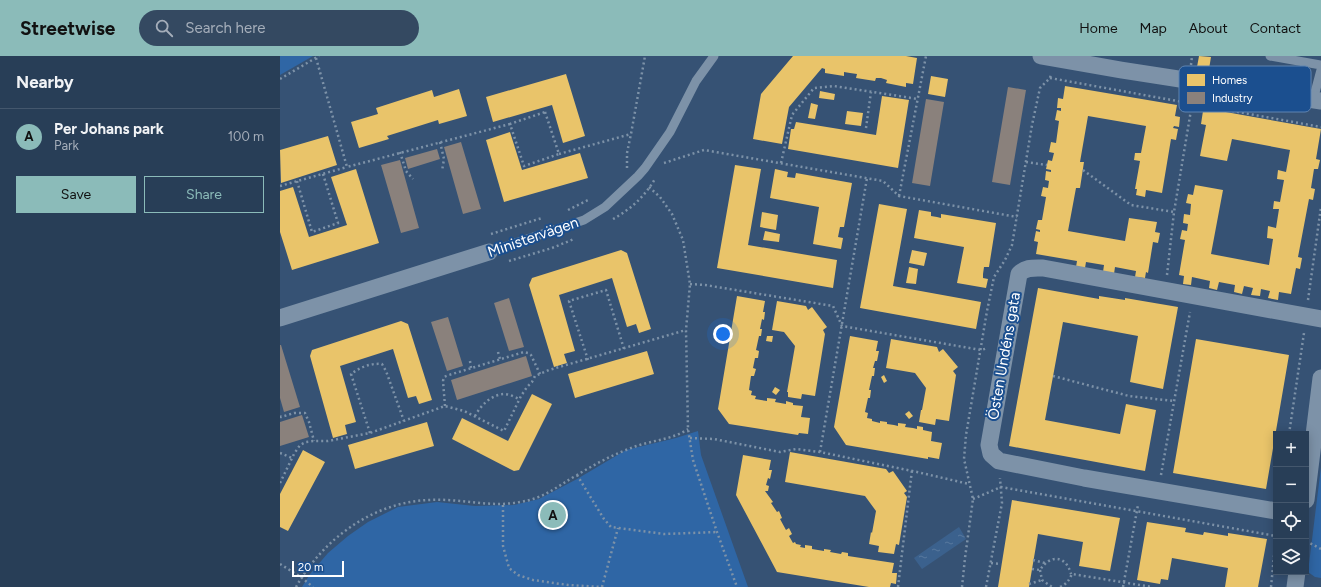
<!DOCTYPE html>
<html lang="en">
<head>
<meta charset="utf-8">
<style>
	body { margin:0; font-family:Figtree,sans-serif; background:#344961; color:#f1f3f6 }
	.controls { position:absolute; right:12px; bottom:12px; display:grid; overflow:hidden; border-radius:0px; box-shadow:0 2px 10px #0003 }
	.controls button { width:36px; height:36px; display:grid; place-items:center; padding:0; border:0; border-bottom:1px solid #44576d; background:#283e57; color:#f1f3f6; font:20px sans-serif }
	.scale { position:absolute; left:12px; bottom:10px; width:52px; box-sizing:border-box; padding-left:4px; border:2px solid #fff; border-top:0; font-size:11px; line-height:14px; white-space:nowrap; color:#fff; -webkit-text-stroke:3px #1b4f8f; paint-order:stroke }
	.you { position:absolute; left:443px; top:278px; width:14px; height:14px; margin:-10px; border:3px solid #fff; border-radius:50%; background:#1a73e8; box-shadow:0 0 0 6px #1a73e833 }
	.badge { display:grid; place-items:center; width:26px; height:26px; border-radius:50%; background:#8bbbb9; color:#111; font-size:13px; font-weight:700 }
	.pin { position:absolute; translate:-50% -50%; border:2px solid #fff; box-shadow:0 1px 4px #0006 }
	.list { margin:0; padding:0; list-style:none }
	h2 { display:flex; justify-content:space-between; align-items:center; height:52px; margin:0; padding:0 16px; font-size:17px }
	h2 small { font-size:13px; font-weight:400; color:#a5aeba }
	.list li { display:grid; grid-template-columns:26px 1fr auto; gap:12px; align-items:center; box-sizing:border-box; height:56px; padding:0 16px; border-top:1px solid #44576d }
	.list b { display:block; font-size:15px; white-space:nowrap }
	.list p { margin:0; font-size:13px; white-space:nowrap; color:#a5aeba }
	.list em { font-size:13px; font-style:normal; color:#a5aeba }
	.actions { display:flex; gap:8px; padding:12px 16px }
	.actions a { flex:1; padding:9px 0; border:1px solid #8bbbb9; border-radius:0px; text-align:center; font-size:14px; color:#8bbbb9 }
	.actions .main { background:#8bbbb9; color:#111 }
	.icon { flex:none; width:22px; height:22px; fill:none; stroke:currentColor; stroke-width:2; stroke-linecap:round; stroke-linejoin:round }
	.map { position:relative; flex:none; width:1041px; height:531px; overflow:hidden }
	header { display:flex; align-items:center; gap:24px; box-sizing:border-box; height:56px; padding:0 20px; background:#8bbbb9; color:#111 }
	header strong { font-size:19px }
	nav { display:flex; gap:22px; margin-inline-start:auto; font-size:14px }
	.search { width:280px; height:36px; background:#344961; display:flex; align-items:center; gap:10px; box-sizing:border-box; padding:0 14px; border-radius:22px; color:#a5aeba; font-size:15px }
	main { display:flex }
	aside { flex:1; background:#283e57 }
	.map>svg:first-child { display:block }
	.green { fill:#2f66a5 }
	.water { fill:url(#water-ripples) }
	.homes { fill:#e9c46a }
	.industry { fill:#8a817c }
	.lines { fill:none; stroke-linecap:round; stroke-linejoin:round }
	.path { stroke:#7d92a8; stroke-width:2.5; stroke-dasharray:2 3; stroke-linecap:butt }
	.lane { stroke:#7d92a8; stroke-width:9 }
	.street { stroke:#7d92a8; stroke-width:17 }
	.labels { text-anchor:middle; dominant-baseline:central; stroke-width:4; stroke-linejoin:round; paint-order:stroke }
	.street-label { font-size:15px; fill:#fff; stroke:#1b4f8f }
	.key { fill:#1b4f8f; stroke:#5f84b1; stroke-width:1 }
	.key-label { font-size:11px; fill:#fff }
</style>
</head>
<body>
<header>
<strong>Streetwise</strong>
<div class="search"><svg class="icon" aria-label="search" viewBox="0 0 24 24"><circle cx="10" cy="10" r="6"/><path d="M15 15l6 6"/></svg>Search here</div>
<nav><a>Home</a><a>Map</a><a>About</a><a>Contact</a></nav>
</header>
<main>
<aside>
<h2>Nearby<small></small></h2>
<ul class="list">
<li><span class="badge">A</span><div><b>Per Johans park</b><p>Park</p></div><em>100 m</em></li>
</ul>
<div class="actions"><a class="main">Save</a><a>Share</a></div>
</aside>
<div class="map">
<svg width="1041" height="531" viewBox="0 0 1041 531">
	<defs>
		<pattern id="water-ripples" width="26" height="14" patternUnits="userSpaceOnUse"><rect width="26" height="14" fill="#3b618d"/><path d="M2 4q2-2 4 0t4 0M15 11q2-2 4 0t4 0" fill="none" stroke="#58799e"/></pattern>
	</defs>
	<rect width="100%" height="100%" fill="#365274"/>
	<path class="green" d="M0,0H33L0,19Z
		M418,375L421,399L468,531H22L30,518L48,497L68,480L88,466L118,451L157,446L195,450L234,449L259,443L297,423L346,394L396,382Z
		M1041,411V522L1035,521L1028,516Z"/>
	<path class="water" d="M679,471L686,483L642,513L634,502Z"/>
	<path class="homes" d="M513,0H626L637,2L633,28L626,27V31L606,27L607,24L601,22H596L595,25L576,22L577,18L570,17L564,16V20L545,17V13L542,12L509,51L502,88L473,83L481,38Z
		M919,0L931,1L929,13L917,11Z
		M286,18L305,80L283,87L272,49L213,66L206,41Z
		M651,20L668,23L665,41L648,38Z
		M785,30L897,49L895,60L900,61L899,71L894,70L893,72L898,73L896,84L891,83L882,137L866,134L865,141L856,139L857,133H855L860,105L854,104L855,97H861L866,70L808,60L800,106H804L800,132H796L788,175L845,185L849,162L877,166L875,176L880,177L878,187L873,186L868,217L866,216L865,222L855,221L856,215L835,211L834,218L823,216L824,209L806,206L805,212L796,211L797,205L756,198L758,186L754,185L756,175L760,176V174L756,173L758,164H762L766,141L761,140L763,131L768,132L769,125L765,124L766,115L771,116V114L766,113L768,104L772,105L774,97L769,96L771,86L776,87L779,65L775,64L777,54L781,55V52H777L778,42L783,43Z
		M179,33L187,60L159,68L158,64L107,80L109,83L79,92L71,66L98,58L96,52L152,34L154,41Z
		M540,35L555,38L554,44L539,42Z
		M602,40L629,44L618,112L508,93L511,73H514L516,66L596,79Z
		M531,47L538,49L535,63L528,62Z
		M929,53L1041,73L1036,103L1040,104L1038,113H1034L1031,132L1035,133L1033,144L1029,143L1018,201L1022,202L1020,213L1016,212L1011,238L999,236L998,244L988,242L990,235L981,233L980,240L971,239L973,232L964,230L962,238L954,236L955,229L939,226L937,234L929,232L930,225L912,221L911,229L903,228L904,220L899,219L905,184L900,183L902,174L907,175L908,168L903,167L904,158L910,159L911,148L906,147L908,138L913,139L915,129L943,134L931,198L989,209L993,183L987,182L988,170L996,172L999,153H993L994,145L1000,146L1004,124L997,123L998,114L1006,116L1010,94L952,83L947,105L920,100L926,69L921,68L923,55L929,56Z
		M567,55L583,57L581,70L565,68Z
		M230,76L242,114L300,97L308,122L224,146L206,84Z
		M48,80L57,109L1,127L0,94Z
		M455,109L481,113L468,189L557,204L553,232L437,212Z
		M76,113L99,187L12,214L0,176V135L13,131L29,181L67,169L51,121Z
		M495,113L508,116L507,121L515,122L516,117L572,127L564,171H560L558,181L563,182L561,193L533,188L539,151L490,142Z
		M599,148L627,153L613,230L701,246L696,273L580,252Z
		M639,154L651,156V160L657,161L661,162V158L716,167L709,211H704L703,218V222L708,223L706,232L677,227L684,191L634,182Z
		M482,156L498,159L496,174L480,171Z
		M485,175L500,178L499,186L483,184Z
		M341,194L347,197L371,273L359,277L356,268L347,271L332,222L279,239L295,295L284,298L287,307L274,311L249,229L252,222Z
		M632,194L647,197L644,210L629,207Z
		M629,211L638,213L636,228L626,227Z
		M758,232L819,243V240L845,244V242L898,251L883,333L850,326L858,280L783,266L765,364L840,378L846,348L876,354L865,415L729,390Z
		M457,240L485,245L483,256H485L484,264L482,263L480,273H482L481,280H479L476,294L479,295L478,302H475L473,312L476,313L474,320H471L469,334L472,335L471,339L476,340L475,343L487,345V342L496,343L495,346L506,348V345L513,347V349L523,350L521,361L530,362L528,378L519,377L518,379L449,368L438,353Z
		M497,245L526,250L528,254L532,251L547,271L543,274L545,278L535,340L522,338L521,343L508,341V336H507L515,290L504,276L492,274Z
		M121,265L128,268L152,344L139,348L136,340L128,342L113,293L60,310L76,366L65,369L67,378L53,382L30,300L32,294Z
		M487,280H493L492,286L486,285Z
		M570,280L598,285L596,295H599L597,305H595L593,312H595L594,320H592L589,334H591L590,342H588L585,356L588,357L587,362L592,363V365L600,367V365L607,366V368L614,369L618,370V367L626,368L625,371L633,372L637,373V370L643,371V374L652,376L651,385L662,387L659,403L648,401V403L566,389L554,371Z
		M611,283L657,291L659,296L663,293L678,311L673,315L676,319L669,365L656,363L655,369L639,366L641,354H642L646,332L635,317L606,312Z
		M916,283L1009,299L986,433L893,417Z
		M367,295L374,318L295,342L288,318Z
		M604,319L607,325L604,327L601,321Z
		M495,331L500,334L496,339L492,336Z
		M252,338L272,348L239,414L234,415L172,383L182,362L228,385Z
		M629,355L633,360L629,363L625,358Z
		M147,366L154,390L75,413L68,389Z
		M23,394L45,406L8,475L0,471V438Z
		M510,396L606,413L609,417L613,415L627,435L624,437L627,441L619,489L616,488L614,498L598,496L599,490L589,488L591,476L592,477L596,455L585,440L505,426Z
		M463,399L491,404L489,414H492L490,423L488,422L486,429L489,430L488,435H485L493,446L491,447L497,456L499,455L502,462L500,463L506,474L509,472L512,478L509,480L513,487L515,486L516,488L521,489L520,491L525,492V489L532,490V493L544,495V493L551,494L550,496L561,498L562,496L568,497V500L614,507L612,517H617L616,528L611,527L610,531H589L497,516L456,439Z
		M732,444L840,462L830,515L799,510L803,486L758,478L749,531H718Z
		M867,466L906,472L905,476L923,479L924,476L948,480V477L987,483L978,531H945L948,512L892,502L888,524L881,523L880,528L857,524Z"/>
	<path class="industry" d="M728,31L746,34L730,129L712,126Z
		M646,43L664,46L650,130L632,127Z
		M181,86L201,153L183,158L164,91Z
		M157,93L160,103L128,113L125,102Z
		M120,104L139,172L121,177L101,109Z
		M229,242L244,291L229,295L214,247Z
		M168,261L183,310L167,315L151,266Z
		M0,289H1L20,351L4,356L0,342Z
		M246,300L252,320L177,344L171,324Z
		M22,359L29,381L0,390V366Z"/>
	<g class="lines">
		<path class="path" d="M36,2L67,111L230,68
			M911,9L912,0
			M770,22L1041,71
			M0,23L39,0
			M265,56L279,98L244,110L230,68Z
			M586,72L591,36
			M160,86L164,103L162,115
			M120,96L126,115L133,123
			M279,98L351,78
			M746,106L767,109
			M384,107L424,94L603,125L619,140L737,161
			M501,107L512,59L534,32L554,30L638,43
			M347,112V97L351,78L365,0
			M803,114L851,149L894,156
			M17,125L32,176L58,167L43,118
			M0,130L67,111
			M369,131L380,141L392,158L403,184L410,228L406,274L408,373L413,404L437,476L457,531
			M619,140L646,0
			M288,154L308,144
			M333,163C350,154 365,140 375,123
			M211,178L262,162
			M229,205L272,192L294,183
			M887,219L894,156L912,48L911,42
			M410,228L425,229L553,250L562,270L701,294L708,292
			M1028,244L1041,151
			M218,296L220,303
			M308,304L289,245L326,234L344,293
			M190,305L191,312
			M773,320L849,340L894,345
			M165,350L163,325L164,321L169,319L244,296L248,297L251,299L260,318
			M0,360L1,361L14,357H25L29,366L34,385
			M195,360C201,349 211,339 224,338C229,338 235,341 239,343
			M90,377L71,318C81,311 90,307 102,308L106,315L124,365
			M1009,378L1024,277
			M410,382L434,383L500,396L516,393L540,396L637,416L689,428
			M540,396L587,122
			M0,397L12,402
			M297,419L324,463L331,471L384,478L437,476
			M881,419L910,256
			M0,427L14,398L20,389L26,386L34,385H48L90,377L165,350L184,355L224,375L241,340L247,331L252,326L255,320L269,314L406,274
			M693,443L721,431L996,480
			M223,449V490L229,512L238,519L253,524L288,529L322,531
			M1026,485L1041,493
			M753,504L765,507
			M711,507L721,508
			M0,508L21,521L33,531
			M752,513L760,514C770,498 786,499 791,518
			M760,514L762,524L772,531
			M749,528L762,524
			M16,531C43,483 93,446 149,444C180,442 210,452 240,446C265,442 276,431 297,419C315,408 334,398 354,391C372,384 392,384 408,373
			M322,531L338,472
			M618,531L632,414
			M682,531L685,502L693,443L684,403L686,379L707,255L714,221L725,204L732,189L752,69L760,32L770,22L771,18
			M706,531L722,447L720,422
			M780,531C787,528 789,524 792,518L872,531
			M843,531L858,449
			M991,531L996,480"/>
		<path class="lane" d="M990,0L1041,9
			M1033,44L1041,14
			M209,196L304,164L325,151L358,120L365,112L390,76L416,25L434,0"/>
		<path class="street" d="M761,0L841,14L1041,45
			M0,262L209,196
			M1026,444L1041,322
			M996,455L804,422L719,405L711,398L709,389L739,218C746,211 753,212 763,212L1041,263
			M1015,531L1017,516"/>
	</g>
	<g class="labels">
		<g class="street-label">
			<text transform="translate(253 181) rotate(-19)">Ministervägen</text>
			<text transform="translate(724 300) rotate(-80)">Östen Undéns gata</text>
		</g>
	</g>
	<rect x="899" y="10" width="132" height="46" rx="6" class="key"/>
	<rect x="907" y="18" width="18" height="12" fill="#e9c46a"/>
	<rect x="907" y="36" width="18" height="12" fill="#8a817c"/>
	<g class="key-label">
		<text x="932" y="28">Homes</text>
		<text x="932" y="46">Industry</text>
	</g>
</svg>
<div class="controls">
<button>+</button>
<button>−</button>
<button><svg class="icon" aria-label="locate" viewBox="0 0 24 24"><circle cx="12" cy="12" r="6"/><path d="M12 2v4M12 18v4M2 12h4M18 12h4"/></svg></button>
<button><svg class="icon" aria-label="layers" viewBox="0 0 24 24"><path d="M12 4l9 5-9 5-9-5zM3 14l9 5 9-5"/></svg></button>
</div>
<div class="scale">20 m</div>
<div class="you"></div>
<div class="pin badge" style="left:273px;top:459px">A</div>
</div>
</main>
</body>
</html>
